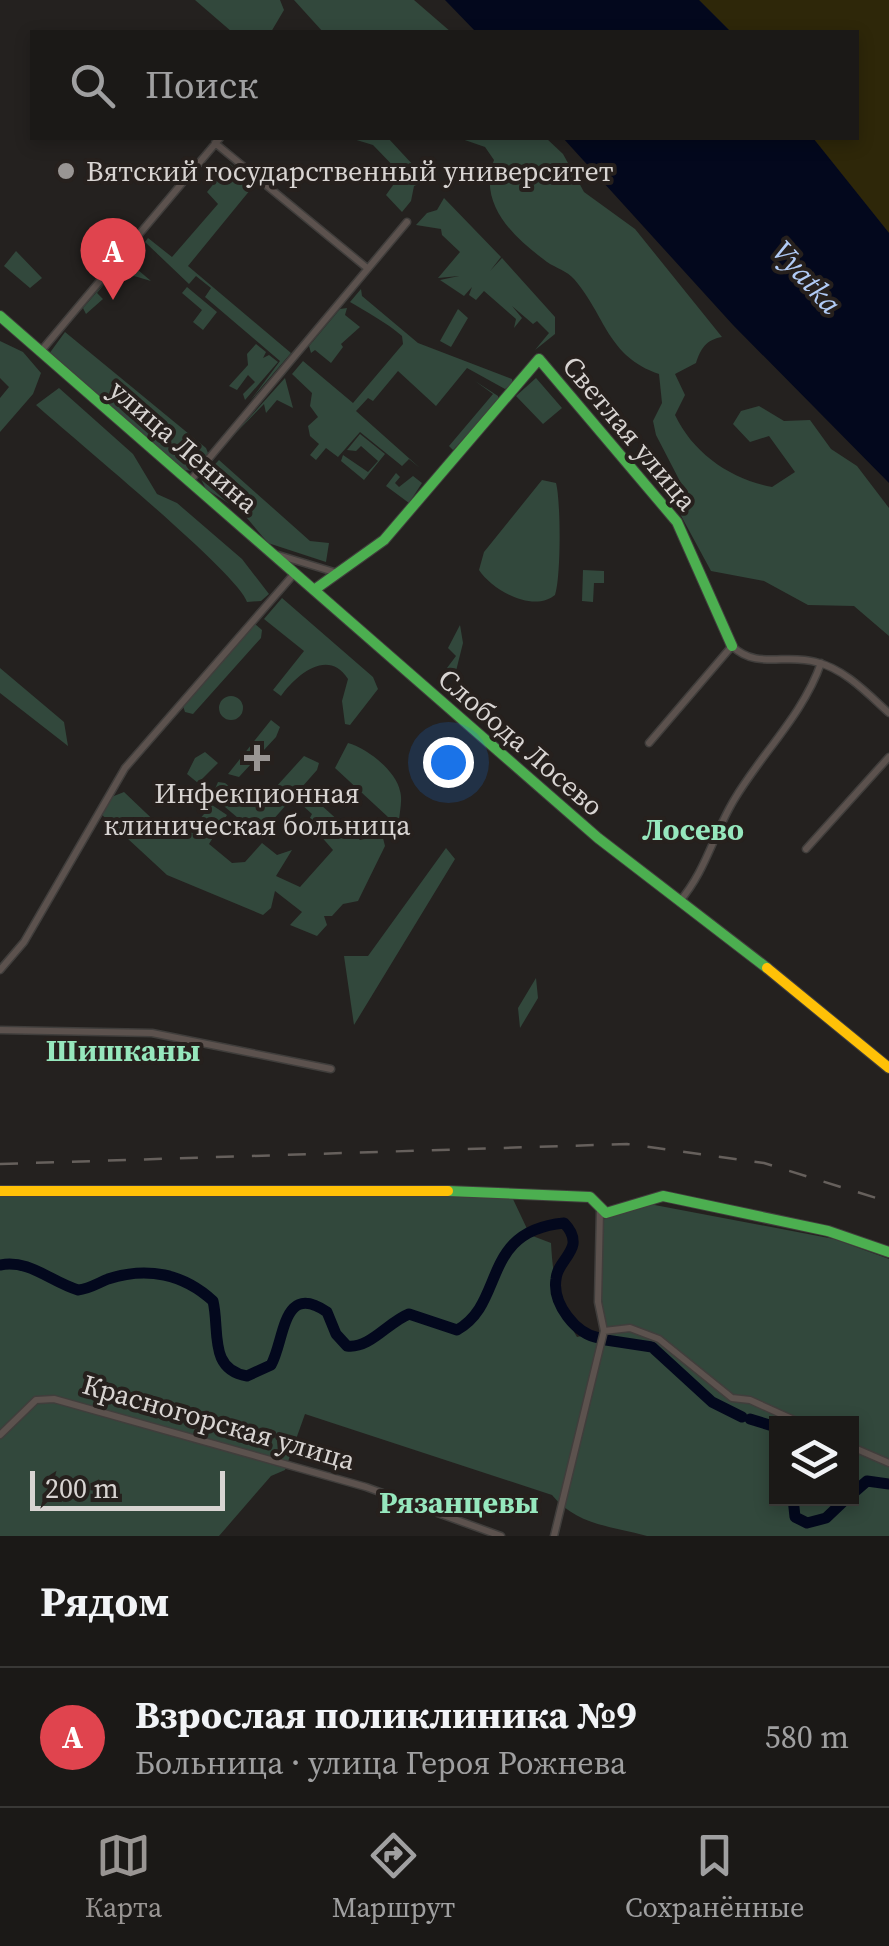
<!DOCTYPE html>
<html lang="ru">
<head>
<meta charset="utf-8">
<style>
	body { margin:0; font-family:"Source Serif 4",serif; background:#282624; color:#f1f3f6 }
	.controls { position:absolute; right:30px; bottom:30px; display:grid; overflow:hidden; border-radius:0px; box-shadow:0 5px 15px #0003 }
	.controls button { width:90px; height:90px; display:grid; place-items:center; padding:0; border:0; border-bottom:2px solid #393836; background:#1b1917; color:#f1f3f6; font:50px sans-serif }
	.scale { position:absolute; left:30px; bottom:25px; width:195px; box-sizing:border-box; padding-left:10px; border:5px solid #d8d4d2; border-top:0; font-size:28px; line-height:35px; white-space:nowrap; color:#d8d4d2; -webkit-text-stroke:8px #26201d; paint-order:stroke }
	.you { position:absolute; left:448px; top:762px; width:35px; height:35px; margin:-25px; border:8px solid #fff; border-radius:50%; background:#1a73e8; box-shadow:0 0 0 15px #1a73e833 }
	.badge { display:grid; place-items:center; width:65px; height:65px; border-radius:50%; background:#999593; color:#fff; font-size:32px; font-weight:700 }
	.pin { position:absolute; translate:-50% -82px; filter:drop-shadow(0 2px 5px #0008) }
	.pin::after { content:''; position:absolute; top:52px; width:35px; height:30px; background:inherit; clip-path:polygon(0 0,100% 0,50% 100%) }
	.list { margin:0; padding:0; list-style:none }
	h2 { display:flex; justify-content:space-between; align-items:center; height:130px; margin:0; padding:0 40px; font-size:42px }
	h2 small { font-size:32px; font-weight:400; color:#a0a0a1 }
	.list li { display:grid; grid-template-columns:65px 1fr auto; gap:30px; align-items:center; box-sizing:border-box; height:140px; padding:0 40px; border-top:2px solid #393836 }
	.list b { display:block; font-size:38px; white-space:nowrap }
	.list p { margin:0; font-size:32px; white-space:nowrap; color:#a0a0a1 }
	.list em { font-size:32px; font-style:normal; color:#a0a0a1 }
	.icon { flex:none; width:55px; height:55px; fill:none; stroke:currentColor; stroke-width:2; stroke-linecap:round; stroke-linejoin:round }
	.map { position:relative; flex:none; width:889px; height:1536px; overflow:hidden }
	.search { position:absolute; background:#1b1917; box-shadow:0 5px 15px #0003; left:30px; right:30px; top:30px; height:110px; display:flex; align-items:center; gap:25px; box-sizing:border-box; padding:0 35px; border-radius:0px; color:#a0a0a1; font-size:38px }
	.sheet { height:270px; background:#1b1917 }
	nav { display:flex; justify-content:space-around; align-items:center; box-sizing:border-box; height:140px; border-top:2px solid #393836; background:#1b1917; font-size:28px; color:#a0a0a1 }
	nav a { display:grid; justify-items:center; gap:5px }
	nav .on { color:#999593 }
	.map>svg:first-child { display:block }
	.green { fill:#32483c; fill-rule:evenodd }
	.sand { fill:#2e2709 }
	.water { fill:#03081d }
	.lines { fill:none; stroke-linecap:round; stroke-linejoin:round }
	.river { stroke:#03081d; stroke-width:11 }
	.street-casing { stroke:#403e3c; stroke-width:9 }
	.fast-casing { stroke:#403e3c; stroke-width:12 }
	.slow-casing { stroke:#403e3c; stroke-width:12 }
	.street { stroke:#5c524e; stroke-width:6 }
	.fast { stroke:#4caf50; stroke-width:10 }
	.slow { stroke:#ffc107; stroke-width:10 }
	.rail { stroke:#66605c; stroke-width:2.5; stroke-dasharray:18 18; stroke-linecap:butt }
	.poi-dot { fill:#999593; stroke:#26201d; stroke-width:4 }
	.labels { text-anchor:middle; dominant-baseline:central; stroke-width:8; stroke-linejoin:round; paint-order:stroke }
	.poi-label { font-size:28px; fill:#d8d4d2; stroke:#26201d; text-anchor:start }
	.street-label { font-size:28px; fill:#d8d4d2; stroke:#26201d }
	.water-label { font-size:30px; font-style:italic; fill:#b1cbf6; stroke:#26201d }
	.neighbourhood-label { font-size:30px; font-weight:bold; fill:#96e7bd; stroke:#26201d }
</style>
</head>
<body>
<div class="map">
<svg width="889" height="1536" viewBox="0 0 889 1536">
	<rect width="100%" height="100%" fill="#24211f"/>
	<path class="green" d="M195,0H280L284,10L271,32H232Z
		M294,0H414L451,32H323Z
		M350,138H388L427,180L414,186L411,201L402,212L386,195L401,174L373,145Z
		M459,138H546L563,154L584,192L635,229L722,337C706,340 701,348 696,363L675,374L685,395L675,415C693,453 730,479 772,487L795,472L769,436L750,442L733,424L741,411L759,406L784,421L810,420L831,449L857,466L889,508V636L854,606L808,605L764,581L711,571L679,512L685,491L656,435L653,421L662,403L659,374C607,356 606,316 574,279C567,271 556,268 547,262C515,238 477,205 494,160L485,147Z
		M230,164L255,184L188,266L291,353L250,401L280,361L205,297L211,288L196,276L189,284L145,242L148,238L172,257L218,204L207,192Z
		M444,198L501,257L490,271L502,258L555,317V334L535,350L549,333L537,321L533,324L512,306L522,318L514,328L516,319L484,291L476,300L469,295L472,287L464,296L440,280L459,276L438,278L460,252L442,235L441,229L416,225L427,213L437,210Z
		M16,251L42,278L30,288L4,266Z
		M125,259L151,281L134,276L122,281L116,270L97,293L103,299L86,314L83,308Z
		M187,287L217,312L203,330L193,322L202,310L182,293Z
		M361,289L362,296L418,343L512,379L513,384L505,389L467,368L436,406L398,371L373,401L368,398L356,411L420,468L409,459L402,466L360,432L338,457L326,448L316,460L310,455L319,444L310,436L308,426L318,417L310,406L312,393L292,374L303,361L353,403L403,344L402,336C387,323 367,312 350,302Z
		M347,308L345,315L360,327L341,344L343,347L331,363L315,350L311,353L309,346L340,309Z
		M458,309L468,318L451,347L440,341Z
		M65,332L206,448L208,453L193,471L184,470L49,354Z
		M0,341L23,352L41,373L33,394L0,432V398L9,387L0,378Z
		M256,344L266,352L263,358L269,355L278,362L245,400L243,394L255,382L248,375L237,390L229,386L248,365L247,354Z
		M285,378L293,408L277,400L266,413L264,404L233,436Z
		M536,378L562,408L543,424L516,396Z
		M475,381L498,396V402L453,450L449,446L493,394Z
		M59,388L133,454L157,494L177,503L242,559L269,594L261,601L247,602C239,574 69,435 36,405Z
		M360,434L385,454L364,480L341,461L343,455L368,472L378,461L361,446L356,451L347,450Z
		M219,460L310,541L329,543L326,562L268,543L241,511L206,489L201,479Z
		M396,473L400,477L395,483L399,487L413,476L422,483L409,503L386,486Z
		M542,480L556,483C561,502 561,578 555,595C533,613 492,590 479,570L484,552Z
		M583,570L604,571V583H594L593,602L582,601Z
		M282,598L373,677L378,689L350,725L345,724L342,701L348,679C328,647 295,676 281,696L273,690L304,651L264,619Z
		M255,624L262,630L261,638L193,714L185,712L183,706Z
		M460,625L463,643L455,675L447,668L456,656L448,648Z
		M0,668L64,722L68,746L0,693Z
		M219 708a12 12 0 1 1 24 0a12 12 0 1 1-24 0Z
		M271,720L280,727L276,737L239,777L228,774Z
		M348,743C367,748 396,771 400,791C403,801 399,813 399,823L383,838L385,846L358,901L343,904L332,916H324L327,925L317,936L290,925L302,912L275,891L271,908L263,915L167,875L101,814L109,798L124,792L166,832L191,829L212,805L227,815L209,844L232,863L245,862L262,843L277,855L292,850L276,876L300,887L333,850L319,834L301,835L312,814L301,804L311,796L360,840L369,838L388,817L335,768Z
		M205,752L218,763L198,783L187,774L195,758Z
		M304,756L319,763L317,770L264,830L251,829L212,796L218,782L225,783L257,808Z
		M446,848L455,859L354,1025L344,956H368Z
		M536,978L538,998L520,1028L518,1008Z
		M305,1191L512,1197L530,1235L551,1243C553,1280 558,1306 577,1337L604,1331L597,1222L644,1203L834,1239L889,1259V1536H647C611,1526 576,1525 552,1495L305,1414L285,1470L271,1476L219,1536H0V1194L214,1196ZM776,1424H852V1498H776Z"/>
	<path class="sand" d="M699,0H889V233L813,138H856V32H731Z"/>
	<path class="water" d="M445,0H699L731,32H476Z
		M563,138H813L889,233V483L733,325Z"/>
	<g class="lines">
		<path class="river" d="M0,1265C29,1259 51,1282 78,1290C89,1289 98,1283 108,1279C147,1266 184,1274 213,1301C220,1329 208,1370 247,1376L271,1365C285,1340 282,1281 327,1312L336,1334L347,1346C370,1349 388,1322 409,1314L457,1330C506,1303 480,1231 564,1223C570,1229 574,1235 573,1244C571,1256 557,1265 556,1279C552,1304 576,1334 599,1338
			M606,1340L652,1347L712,1402L742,1417
			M750,1419L776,1427
			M852,1494L867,1481L889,1484
			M793,1498L795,1517L807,1523L826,1518L847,1498"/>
		<defs>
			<path id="street" d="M215,143L367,268
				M41,351L220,138
				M190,481L407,222
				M278,555L334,572
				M649,743L732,646C757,670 785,653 816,662C845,669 868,694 889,713
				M806,849L889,757
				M679,902C706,871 713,835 734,800C761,754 803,715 821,663
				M0,970L24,942L125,768L294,574
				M0,1030L152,1033L331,1069
				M604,1331L630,1328L659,1339L732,1398L750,1400L803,1424
				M0,1435L36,1400L54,1399L366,1487L501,1536
				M852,1447L889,1463
				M554,1536L604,1331L598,1302L600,1211"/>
			<path id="fast" d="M0,316L598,838L767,968
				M314,590L384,540L539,359L677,522L732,646
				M448,1191L590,1197L606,1213L663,1196L828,1231L889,1252"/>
			<path id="slow" d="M767,968L889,1068
				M0,1191H448"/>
		</defs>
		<use href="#street" class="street-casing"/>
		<use href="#fast" class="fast-casing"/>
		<use href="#slow" class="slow-casing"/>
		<use href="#street" class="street"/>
		<use href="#fast" class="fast"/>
		<use href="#slow" class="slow"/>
		<path class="rail" d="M0,1164L627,1144L764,1163L889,1202"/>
	</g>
	<g class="poi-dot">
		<circle cx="66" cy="171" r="10"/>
		<path d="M252 743h10v10h10v10h-10v10h-10v-10h-10v-10h10z"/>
	</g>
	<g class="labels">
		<g class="poi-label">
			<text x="86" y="171">Вятский государственный университет</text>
			<text x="257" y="793" text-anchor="middle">Инфекционная<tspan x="257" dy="32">клиническая больница</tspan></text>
		</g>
		<g class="street-label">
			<text transform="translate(630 433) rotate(50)">Светлая улица</text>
			<text transform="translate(184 446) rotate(41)">улица Ленина</text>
			<text transform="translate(521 742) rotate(41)">Слобода Лосево</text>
			<text transform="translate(219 1422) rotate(16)">Красногорская улица</text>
		</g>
		<g class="water-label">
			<text transform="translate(807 277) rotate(48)">Vyatka</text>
		</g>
		<g class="neighbourhood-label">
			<text x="693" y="829">Лосево</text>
			<text x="123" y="1050">Шишканы</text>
			<text x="459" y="1502">Рязанцевы</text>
		</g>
	</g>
</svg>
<div class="controls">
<button><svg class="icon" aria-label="layers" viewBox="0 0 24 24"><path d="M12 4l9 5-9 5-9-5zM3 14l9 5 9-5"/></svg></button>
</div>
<div class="scale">200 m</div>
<div class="you"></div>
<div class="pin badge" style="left:113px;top:300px;background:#e0444e">A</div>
<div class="search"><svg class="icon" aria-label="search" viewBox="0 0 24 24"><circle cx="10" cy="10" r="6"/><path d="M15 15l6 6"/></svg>Поиск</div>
</div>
<section class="sheet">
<h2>Рядом<small></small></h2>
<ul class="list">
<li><span class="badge" style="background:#e0444e">A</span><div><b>Взрослая поликлиника №9</b><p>Больница · улица Героя Рожнева</p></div><em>580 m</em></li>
</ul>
</section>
<nav>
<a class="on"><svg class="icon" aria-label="map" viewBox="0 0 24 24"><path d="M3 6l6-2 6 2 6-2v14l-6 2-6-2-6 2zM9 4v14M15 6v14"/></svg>Карта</a>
<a><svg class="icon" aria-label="directions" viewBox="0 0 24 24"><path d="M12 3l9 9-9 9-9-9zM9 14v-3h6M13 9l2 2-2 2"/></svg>Маршрут</a>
<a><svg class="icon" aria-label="saved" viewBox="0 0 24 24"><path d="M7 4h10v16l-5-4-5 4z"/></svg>Сохранённые</a>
</nav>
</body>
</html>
